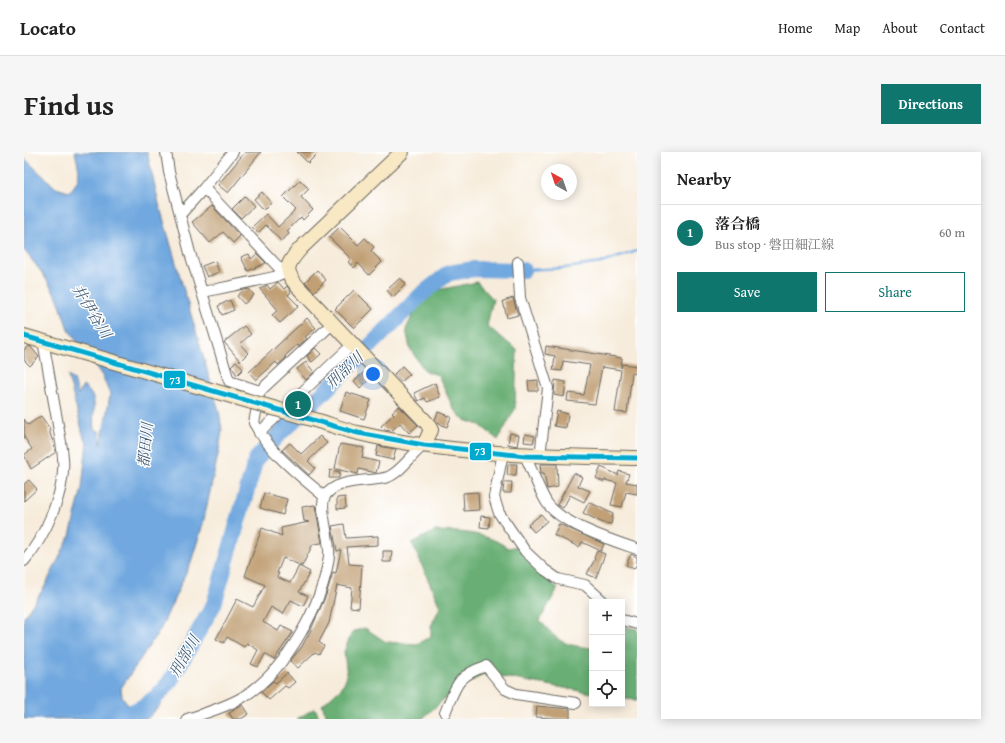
<!DOCTYPE html>
<html lang="en">
<head>
<meta charset="utf-8">
<style>
	body { margin:0; font-family:"Gentium Book Plus","Noto Serif JP",serif; background:#f6f6f6; color:#222 }
	.controls { position:absolute; right:12px; bottom:12px; display:grid; overflow:hidden; border-radius:0px; box-shadow:0 2px 10px #0003 }
	.controls button { width:36px; height:36px; display:grid; place-items:center; padding:0; border:0; border-bottom:1px solid #e0e0e0; background:#fff; color:#222; font:20px sans-serif }
	.compass { position:absolute; left:517px; top:12px; width:36px; height:36px; border-radius:50%; background:#fff; box-shadow:0 2px 10px #0003; rotate:320deg }
	.you { position:absolute; left:349px; top:222px; width:14px; height:14px; margin:-10px; border:3px solid #fff; border-radius:50%; background:#1a73e8; box-shadow:0 0 0 6px #1a73e833 }
	.badge { display:grid; place-items:center; width:26px; height:26px; border-radius:50%; background:#0f766e; color:#fff; font-size:13px; font-weight:700 }
	.pin { position:absolute; translate:-50% -50%; border:2px solid #fff; box-shadow:0 1px 4px #0006 }
	.list { margin:0; padding:0; list-style:none }
	h2 { display:flex; justify-content:space-between; align-items:center; height:52px; margin:0; padding:0 16px; font-size:17px }
	h2 small { font-size:13px; font-weight:400; color:#767676 }
	.list li { display:grid; grid-template-columns:26px 1fr auto; gap:12px; align-items:center; box-sizing:border-box; height:56px; padding:0 16px; border-top:1px solid #e0e0e0 }
	.list b { display:block; font-size:15px; white-space:nowrap }
	.list p { margin:0; font-size:13px; white-space:nowrap; color:#767676 }
	.list em { font-size:13px; font-style:normal; color:#767676 }
	.actions { display:flex; gap:8px; padding:12px 16px }
	.actions a { flex:1; padding:9px 0; border:1px solid #0f766e; border-radius:0px; text-align:center; font-size:14px; color:#0f766e }
	.actions .main { background:#0f766e; color:#fff }
	.icon { flex:none; width:22px; height:22px; fill:none; stroke:currentColor; stroke-width:2; stroke-linecap:round; stroke-linejoin:round }
	.map { position:relative; flex:none; width:613px; height:567px; overflow:hidden; border-radius:0px }
	header { display:flex; align-items:center; gap:24px; box-sizing:border-box; height:56px; padding:0 20px; background:#fff; border-bottom:1px solid #e0e0e0 }
	header strong { font-size:19px }
	nav { display:flex; gap:22px; margin-inline-start:auto; font-size:14px }
	.intro { display:flex; align-items:center; justify-content:space-between; box-sizing:border-box; height:96px; padding:0 24px }
	h1 { margin:0; font-size:28px }
	.button { padding:10px 18px; border-radius:0px; background:#0f766e; color:#fff; font-size:14px; font-weight:700 }
	main { display:flex; gap:24px; padding:0 24px }
	aside { flex:1; background:#fff; border-radius:0px; box-shadow:0 2px 10px #0003 }
	.map>svg:first-child { display:block }
	.forest { fill:#69af74; stroke:#426648 }
	.water { fill:#71a8df; stroke:#46627e }
	.lines { fill:none; stroke-linecap:round; stroke-linejoin:round }
	.stream { stroke:#71a8df; stroke-width:2.5 }
	.river { stroke:#71a8df; stroke-width:16 }
	.building { fill:#c1a076 }
	.street-casing { stroke:#69655f; stroke-width:12 }
	.secondary-casing { stroke:#69655f; stroke-width:16 }
	.street { stroke:#fff; stroke-width:10 }
	.secondary { stroke:#f8e8c3; stroke-width:14 }
	.secondary-bridge-casing { stroke:#69655f; stroke-width:16; stroke-linecap:butt }
	.secondary-bridge { stroke:#f8e8c3; stroke-width:14 }
	.bus-1-casing { stroke:#fff; stroke-width:8 }
	.bus-1 { stroke:#00a9ce; stroke-width:5 }
	.labels { text-anchor:middle; dominant-baseline:central; stroke-width:3; stroke-linejoin:round; paint-order:stroke }
	.water-label { font-size:15px; font-style:italic; fill:#425b74; stroke:#fff }
	.line-badge { stroke:#fff; stroke-width:1.5 }
	.badge-label { font-size:11px; text-anchor:middle; font-weight:bold; fill:#fff }
</style>
</head>
<body>
<header>
<strong>Locato</strong>
<nav><a>Home</a><a>Map</a><a>About</a><a>Contact</a></nav>
</header>
<div class="intro"><h1>Find us</h1><a class="button">Directions</a></div>
<main>
<div class="map">
<svg width="613" height="567" viewBox="0 0 613 567">
	<rect width="100%" height="100%" fill="#fff"/>
	<filter id="ink" filterUnits="userSpaceOnUse"><feTurbulence type="fractalNoise" baseFrequency=".025" numOctaves="2"/><feDisplacementMap in="SourceGraphic" scale="8" xChannelSelector="R" yChannelSelector="G"/><feConvolveMatrix kernelMatrix="1 2 1 2 8 2 1 2 1" color-interpolation-filters="sRGB"/></filter>
	<filter id="wash" filterUnits="userSpaceOnUse"><feTurbulence type="fractalNoise" baseFrequency=".012" numOctaves="4" result="noise"/><feDisplacementMap in="SourceGraphic" scale="16" xChannelSelector="R" yChannelSelector="G"/><feGaussianBlur stdDeviation="0.9" result="paint"/><feColorMatrix in="noise" values="0 0 0 0 0 0 0 0 0 0 0 0 0 0 0 0 0 1.4 0 .05"/><feComposite in="paint" operator="in"/></filter>
	<g filter="url(#wash)">
		<rect width="100%" height="100%" fill="#f7ecdb"/>
		<path class="forest" d="M453,130L469,147L463,174L493,198L491,257L474,288L456,273L440,268L430,258L414,223L401,219L386,197L382,177L399,141Z
			M411,379C439,380 461,380 484,396L495,394L511,418L534,436L516,468C534,491 540,493 568,496V541L473,524L459,523L429,539L398,567H304L298,553L318,535L323,524L320,500L328,480L341,476L362,490L393,492L407,484V474L416,455L388,391Z
			M598,474L613,477V548L598,547Z
			M291,556L296,567H273Z"/>
		<path class="water" d="M51,0H123L135,52L195,259L198,279L195,298L179,372L167,410L137,476L97,536L98,544L106,555L113,554L125,542L137,552L123,567H0V465L20,436L46,384L58,336L63,289L60,286L44,224L50,228L54,243L59,234C77,247 67,258 70,277L75,279L77,292L86,243L79,225L44,177L34,147L19,122L0,98V6L32,36L45,40C59,26 55,18 51,0Z"/>
		<g class="lines">
			<path class="stream" d="M499,118L541,116L577,111L613,99"/>
			<path class="river" d="M94,567L120,554L132,545L145,531L190,452L232,307L254,283L293,247L399,141L425,121L450,117L499,118"/>
		</g>
		<g id="blocks">
			<path class="building" d="M221,0H237L204,41L194,33Z
				M273,0H295L284,11Z
				M276,28L285,37L277,45L289,58L279,68L277,65L263,79L265,82L257,89L242,73L234,81L228,75L242,62L254,75L272,58L259,45Z
				M238,40L247,51L240,58L230,47Z
				M221,44L230,54L217,66L208,57Z
				M188,54L216,84L209,91L199,80L186,91L168,70Z
				M316,75L334,93L341,86L350,95L347,99L358,110L345,123L334,111L330,116L324,110L327,107L305,85Z
				M225,102L227,107L233,102L242,111L224,119L217,105Z
				M191,109L195,120L183,125L178,114Z
				M293,118L302,128L290,140L281,130Z
				M376,126L382,132L369,145L363,138Z
				M254,130L260,137L263,134L267,140L264,143L275,154L256,171L248,163L254,158L236,137L243,133L246,137Z
				M225,137L230,143L220,152L213,144L220,138Z
				M330,138L349,157L330,176L311,157Z
				M489,146L494,163L483,166L479,149Z
				M206,148L210,158L198,163L194,154Z
				M283,166L292,176L281,185L283,187L274,194L273,193L261,204L262,206L254,213L252,210L232,228L225,220Z
				M220,174L227,182L216,192L224,201L216,209L200,190Z
				M4,194L7,195L15,205L6,214L0,208V198Z
				M522,194L598,206L597,216L598,212L613,214V222L608,221L603,261L591,260L597,218L578,215L571,252L543,249L544,241L560,243L566,213L539,209L538,219L529,218L531,204L521,202Z
				M291,196L297,202L288,210L283,204Z
				M212,209L219,217L213,223L207,214Z
				M282,210L290,220L282,228L273,217Z
				M378,214L386,222L377,230L370,222Z
				M342,219L348,225L336,236L330,229Z
				M514,228V239H505L504,229Z
				M531,228L542,230L540,245L530,243Z
				M411,231L416,245L403,250L401,246L394,249L390,241Z
				M322,240L347,248L340,267L316,259Z
				M375,254L394,273L385,281L376,271L367,279L361,278L357,274L370,262L368,260Z
				M533,259L544,262L542,276L530,274Z
				M414,260L427,265L423,275L413,271L411,268Z
				M17,264L26,277L25,278L32,300L7,317L0,303L8,297L0,285V267L4,273Z
				M486,281L495,283L493,294L484,292Z
				M501,282L511,284L509,291L500,290Z
				M296,284L303,291L284,309L291,316L285,323L258,298L266,291L277,302Z
				M316,292L340,296L338,306L355,310L352,321L335,317L334,322L311,317Z
				M354,294L372,297L369,308L352,304Z
				M484,312H493L492,323H483Z
				M516,312H533L534,335L523,337L520,321H517Z
				M577,315L594,323L595,319L605,322L602,330L613,332V342L602,340L598,355L587,353L593,331L581,328L580,330L572,326Z
				M306,318L316,320L315,326H305Z
				M550,321L558,325L554,334L566,339L560,350L546,343L539,356L533,353Z
				M5,328L13,337L0,349V332Z
				M480,330H488L487,341H479Z
				M454,340L455,358L440,359L439,341Z
				M240,341L263,347L259,363L236,356Z
				M321,345L322,356L313,357V346Z
				M565,350L589,362L587,372L579,371L559,361Z
				M291,353L298,391L289,392L278,414L259,406L253,421H255L253,425L266,431L275,414L286,420L275,440L284,444L279,454L267,448L259,462L247,455L239,470L254,479L257,474L269,480L250,508L241,502L234,515L227,512L234,498L223,491L220,495L203,485L200,491L192,487L213,447L229,455L241,433L221,424L238,376L258,384L257,376L285,370L280,369L278,355Z
				M517,362L523,369L510,380L504,373Z
				M457,364L466,365L465,376L456,375Z
				M320,372L322,386L354,384V393L323,395L325,412L338,413L335,456L326,455L328,436L313,433L305,471L295,490L300,494L295,502L291,500L274,516L266,509L277,496L286,480L302,443L309,420L312,421L317,398L313,399L308,374Z
				M535,372L580,392L577,399L558,390L555,395L530,383Z
				M359,399H368L367,410H359Z
				M573,399L581,402L572,426L563,422L571,407L570,406Z
				M607,402L613,405V412L610,417L602,413Z
				M263,521L271,530L264,536L261,534L245,548L237,540L249,529L252,531Z
				M219,553L225,562L217,567H209L205,561Z
				M513,554L546,557V567L512,565Z"/>
		</g>
	</g>
	<g filter="url(#ink)">
		<use href="#blocks" fill-opacity="0" stroke="#69655f" stroke-width="1"/>
		<g class="lines">
			<defs>
				<path id="street" d="M142,0L145,20L166,101L205,229L236,239L230,271C247,302 274,322 301,345
					M209,0L180,36L258,119H264
					M156,63L180,36
					M494,110L496,146L524,236L516,304
					M179,140L250,125L264,119
					M236,239L308,172
					M235,281L328,193
					M479,301L470,345L475,361L501,399L521,418L534,427L561,433L580,450
					M501,304C509,319 514,337 523,351C537,372 590,389 613,397
					M0,409C21,385 42,339 39,306C38,293 35,280 33,267C28,241 24,215 19,189
					M598,468L613,472
					M421,561C432,534 432,524 462,514L481,537L492,542L552,551
					M163,567C182,561 202,555 219,545C262,519 299,452 305,404C307,389 294,356 301,344C314,325 345,331 364,325C377,320 388,302 400,293"/>
				<path id="secondary" d="M378,0L277,96C262,113 259,118 275,136L403,271L407,278L400,293
					M0,184L228,250
					M291,268C305,272 320,278 334,281C426,303 520,304 613,306"/>
			</defs>
			<use href="#street" class="street-casing"/>
			<use href="#secondary" class="secondary-casing"/>
			<use href="#street" class="street"/>
			<use href="#secondary" class="secondary"/>
			<defs>
				<path id="secondary-bridge" d="M228,250L291,268"/>
			</defs>
			<use href="#secondary-bridge" class="secondary-bridge-casing"/>
			<use href="#secondary-bridge" class="secondary-bridge"/>
			<defs>
				<path id="bus-1" d="M0,184L334,281L400,293L501,304L613,306"/>
			</defs>
			<use href="#bus-1" class="bus-1-casing"/>
			<use href="#bus-1" class="bus-1"/>
		</g>
	</g>
	<g class="labels">
		<g class="water-label">
			<text transform="translate(68 159) rotate(58)">井伊谷川</text>
			<text transform="translate(320 218) rotate(-44)">刑部川</text>
			<text transform="translate(121 293) rotate(-85)">都田川</text>
			<text transform="translate(160 504) rotate(-60)">刑部川</text>
		</g>
	</g>
	<g class="line-badge">
		<rect x="139" y="218" width="23" height="19" rx="4" fill="#00a9ce"/>
		<rect x="445" y="290" width="23" height="19" rx="4" fill="#00a9ce"/>
	</g>
	<g class="badge-label">
		<text x="151" y="232">73</text>
		<text x="456" y="303">73</text>
	</g>
</svg>
<div class="controls">
<button>+</button>
<button>−</button>
<button><svg class="icon" aria-label="locate" viewBox="0 0 24 24"><circle cx="12" cy="12" r="6"/><path d="M12 2v4M12 18v4M2 12h4M18 12h4"/></svg></button>
</div>
<svg class="compass" viewBox="-18 -18 36 36"><path d="M0-13l5 13h-10z" fill="#e53935"/><path d="M0 13l5-13h-10z" fill="#767676"/></svg>
<div class="you"></div>
<div class="pin badge" style="left:274px;top:252px">1</div>
</div>
<aside>
<h2>Nearby<small></small></h2>
<ul class="list">
<li><span class="badge">1</span><div><b>落合橋</b><p>Bus stop · 磐田細江線</p></div><em>60 m</em></li>
</ul>
<div class="actions"><a class="main">Save</a><a>Share</a></div>
</aside>
</main>
</body>
</html>
